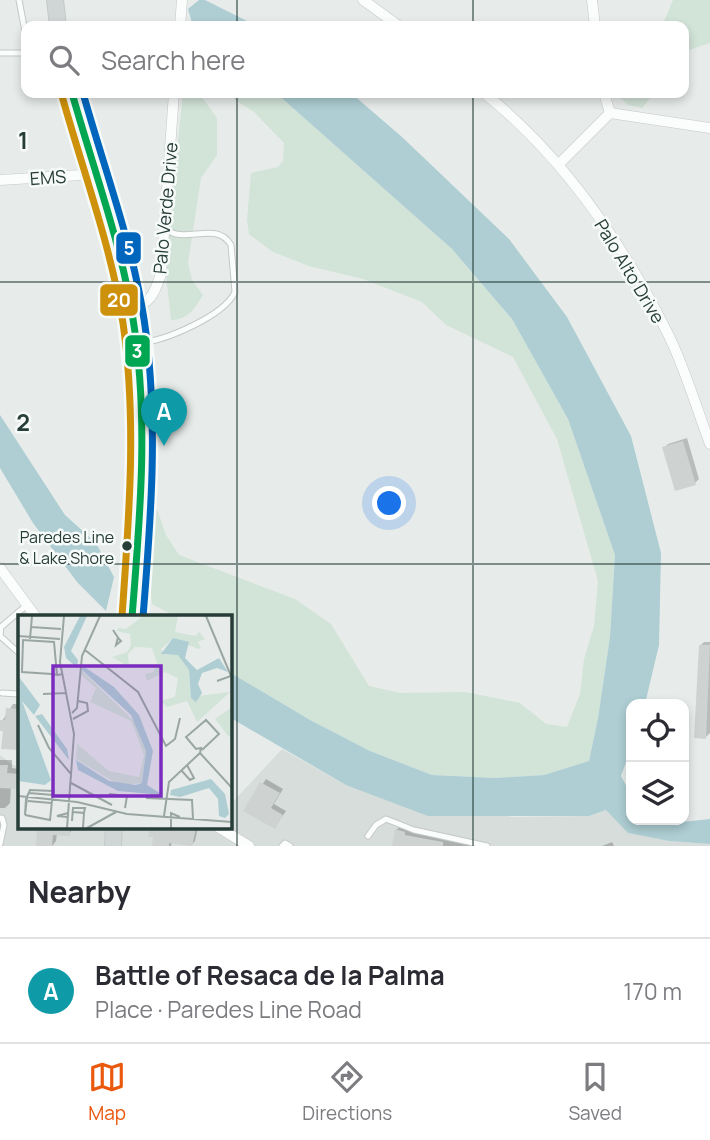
<!DOCTYPE html>
<html lang="en">
<head>
<meta charset="utf-8">
<style>
	body { margin:0; font-family:Manrope,sans-serif; background:#f2f2f3; color:#2b2b33 }
	.controls { position:absolute; right:21px; bottom:21px; display:grid; overflow:hidden; border-radius:14px; box-shadow:0 4px 10px #0003 }
	.controls button { width:63px; height:63px; display:grid; place-items:center; padding:0; border:0; border-bottom:2px solid #e1e1e2; background:#fff; color:#2b2b33; font:35px sans-serif }
	.you { position:absolute; left:390px; top:504px; width:24px; height:24px; margin:-18px; border:5px solid #fff; border-radius:50%; background:#1a73e8; box-shadow:0 0 0 10px #1a73e833 }
	.badge { display:grid; place-items:center; width:46px; height:46px; border-radius:50%; background:#ea580c; color:#fff; font-size:23px; font-weight:700 }
	.pin { position:absolute; translate:-50% -58px; filter:drop-shadow(0 2px 4px #0008) }
	.pin::after { content:''; position:absolute; top:37px; width:24px; height:21px; background:inherit; clip-path:polygon(0 0,100% 0,50% 100%) }
	.list { margin:0; padding:0; list-style:none }
	h2 { display:flex; justify-content:space-between; align-items:center; height:91px; margin:0; padding:0 28px; font-size:30px }
	h2 small { font-size:23px; font-weight:400; color:#7c7c81 }
	.list li { display:grid; grid-template-columns:46px 1fr auto; gap:21px; align-items:center; box-sizing:border-box; height:105px; padding:0 28px; border-top:2px solid #e1e1e2 }
	.list b { display:block; font-size:26px; white-space:nowrap }
	.list p { margin:0; font-size:23px; white-space:nowrap; color:#7c7c81 }
	.list em { font-size:23px; font-style:normal; color:#7c7c81 }
	.icon { flex:none; width:38px; height:38px; fill:none; stroke:currentColor; stroke-width:2; stroke-linecap:round; stroke-linejoin:round }
	.map { position:relative; flex:none; width:710px; height:846px; overflow:hidden }
	.search { position:absolute; background:#fff; box-shadow:0 4px 10px #0003; left:21px; right:21px; top:21px; height:77px; display:flex; align-items:center; gap:18px; box-sizing:border-box; padding:0 24px; border-radius:14px; color:#7c7c81; font-size:26px }
	.sheet { height:196px; background:#fff }
	nav { display:flex; justify-content:space-around; align-items:center; box-sizing:border-box; height:98px; border-top:2px solid #e1e1e2; background:#fff; font-size:19px; color:#7c7c81 }
	nav a { display:grid; justify-items:center; gap:4px }
	nav .on { color:#ea580c }
	.map>svg:first-child { display:block }
	.built { fill:#d6ddda }
	.green { fill:#d2e3d8 }
	.water { fill:#aeced4 }
	.shadow { fill:#0003 }
	.building { fill:#ced3d1 }
	.lines { fill:none; stroke-linecap:round; stroke-linejoin:round }
	.service-casing { stroke:#c4c9c7; stroke-width:7 }
	.minor-casing { stroke:#c4c9c7; stroke-width:11 }
	.primary-casing { stroke:#c3cac8; stroke-width:18 }
	.service { stroke:#fbfcfc; stroke-width:5 }
	.minor { stroke:#fbfcfc; stroke-width:10 }
	.primary { stroke:#d0d6d5; stroke-width:16 }
	.bus-1-casing { stroke:#f6faf8; stroke-width:12 }
	.bus-2-casing { stroke:#f6faf8; stroke-width:12 }
	.bus-3-casing { stroke:#f6faf8; stroke-width:12 }
	.bus-1 { stroke:#00a651; stroke-width:7 }
	.bus-2 { stroke:#cd910b; stroke-width:7 }
	.bus-3 { stroke:#0065bd; stroke-width:7 }
	.grid { fill:none; stroke:#273d38; stroke-width:2; stroke-opacity:0.55 }
	.bus-dot { fill:#273d38; stroke:#f6faf8; stroke-width:2.5 }
	.labels { text-anchor:middle; dominant-baseline:central; stroke-width:5; stroke-linejoin:round; paint-order:stroke }
	.bus-label { font-size:16px; fill:#273d38; stroke:#f6faf8; text-anchor:end }
	.street-label { font-size:18px; fill:#273d38; stroke:#f6faf8 }
	.inset-road { fill:none; stroke:#9aa6a3; stroke-width:2 }
	.view { fill:#7b2cbf; fill-opacity:0.15; stroke:#7b2cbf; stroke-width:3.5 }
	.inset-edge { fill:none; stroke:#273d38; stroke-width:3.5 }
	.grid-label { font-size:23px; text-anchor:middle; font-weight:bold; fill:#273d38; stroke:#f6faf8; stroke-width:5; stroke-linejoin:round; paint-order:stroke }
	.line-badge { stroke:#f6faf8; stroke-width:2.5 }
	.badge-label { font-size:19px; text-anchor:middle; font-weight:bold; fill:#fff }
</style>
</head>
<body>
<div class="map">
<svg width="710" height="846" viewBox="0 0 710 846">
	<rect width="100%" height="100%" fill="#e7ecea"/>
	<path class="built" d="M282,749L346,785L512,817L589,816L607,810L628,833L669,841L710,844V846H0V755L13,765L19,766V827H229V806Z"/>
	<path class="green" d="M673,0H710V43L689,50L684,56V26H662Z
		M183,93H199L217,118V155L201,178L188,263L192,280L203,295C195,308 188,320 171,320L165,266Z
		M229,93H276L452,249L512,319L568,419L615,555L610,637L598,718L589,761L544,775L495,778L432,775L370,751L310,720L233,675L229,672V617H176L152,604L145,521L157,509L166,535L179,555L295,599L331,624L369,686L400,693L465,692L520,703L546,724L567,727L580,694L584,659L594,626L598,581L557,439L513,357L446,325L422,302L363,279L309,266L273,252L249,234L247,220L251,173L278,167L283,161L284,143L254,112L235,100Z
		M616,93H654L642,108L628,105Z"/>
	<path class="water" d="M199,0H205L257,26H193L188,9Z
		M276,93H351L402,137L509,239L567,317L631,436L661,553L659,645L645,704H631V749L621,776L631,795V820L682,822L710,819V844L669,841L628,833L606,810L589,816H428L346,785L229,717V672L310,720L370,751L432,775L495,778L544,775L589,761L598,718L610,637L615,555L568,419L512,319L452,249Z
		M0,415L65,515L96,543L114,577L106,611L77,582L33,523L0,468Z"/>
	<path class="shadow" d="M687,438L699,479L695,483L664,448L668,444Z
		M704,642H710V733L706,737L700,646Z
		M13,704H19V748L3,747L5,729L2,721Z
		M0,760H12V768L19,769V788L11,787L10,803L5,808H0Z
		M266,779L283,789L274,804L286,811L275,827L246,810Z
		M402,825L474,843L473,846H394L396,830Z
		M39,827H74L69,834L57,833L56,841L52,846H37Z
		M151,827H198L195,841L191,845L172,841L171,846H154L155,836L150,835Z
		M612,842L614,846H602Z"/>
	<path class="building" d="M683,441L696,485L675,491L662,447Z
		M699,645H710L706,739L694,738Z
		M6,708L19,709V750L1,749L3,731H0V720H5Z
		M0,765H8L7,773L19,774V789L0,788Z
		M260,782L280,793L271,808L283,815L275,829L243,811Z
		M37,827H70V836L53,835L52,846H36Z
		M150,827L196,828L192,846L169,843V846H152L153,837H148Z
		M395,829L405,832V835L443,842V846H392Z"/>
	<g class="lines">
		<defs>
			<path id="service" d="M19,0L26,37
				M0,53H26
				M139,343C165,341 224,316 235,292L231,245C219,224 194,238 176,234C172,233 168,231 164,229
				M19,653L0,636L1,627L28,604
				M2,693L19,694
				M0,818H2L4,825L0,844
				M368,836L376,825L386,819L414,830L487,846
				M282,846L285,843L290,846"/>
			<path id="minor" d="M363,0L399,26
				M592,0L595,26
				M180,26L182,0
				M484,93C563,156 623,244 668,334C685,368 696,407 710,444
				M604,93L610,113
				M610,113L710,128
				M558,165L610,113
				M0,180L97,174
				M130,307C151,306 155,291 161,274L174,93
				M0,568L36,617
				M218,827L249,846"/>
			<path id="primary" d="M55,0L58,26
				M72,93C92,168 120,242 133,319C149,418 140,518 132,617
				M113,846L114,827"/>
		</defs>
		<use href="#service" class="service-casing"/>
		<use href="#minor" class="minor-casing"/>
		<use href="#primary" class="primary-casing"/>
		<use href="#service" class="service"/>
		<use href="#minor" class="minor"/>
		<use href="#primary" class="primary"/>
		<defs>
			<path id="bus-1" d="M72,93C93,168 121,242 133,319C149,418 140,518 132,617"/>
			<path id="bus-2" d="M62,96C83,171 111,246 123,323C137,420 129,518 122,616"/>
			<path id="bus-3" d="M83,93C104,168 132,242 144,319C159,418 151,518 143,617"/>
		</defs>
		<use href="#bus-1" class="bus-1-casing"/>
		<use href="#bus-2" class="bus-2-casing"/>
		<use href="#bus-3" class="bus-3-casing"/>
		<use href="#bus-1" class="bus-1"/>
		<use href="#bus-2" class="bus-2"/>
		<use href="#bus-3" class="bus-3"/>
	</g>
	<path class="grid" d="M237,0V26M473,0V26M237,93V846M473,93V846M0,282H710M0,564H710"/>
	<circle class="bus-dot" cx="127" cy="546" r="6"/>
	<g class="labels">
		<g class="bus-label">
			<text x="114" y="537">Paredes Line<tspan x="114" dy="21">&amp; Lake Shore</tspan></text>
		</g>
		<g class="street-label">
			<text transform="translate(48 177) rotate(-4)">EMS</text>
			<text transform="translate(165 208) rotate(-85)">Palo Verde Drive</text>
			<text transform="translate(630 271) rotate(59)">Palo Alto Drive</text>
		</g>
	</g>
	<g transform="translate(18 615)">
		<rect width="214" height="214" fill="#e7ecea"/>
		<path d="M125,1H160L157,17L178,21L181,17L187,24L180,27L183,33L180,34L155,23L143,34L147,40L160,39L171,55L173,82L212,77L179,107L169,86L149,92L142,86L157,82L160,63L147,57L129,66L127,59L135,57L139,48L134,33L117,32L110,39L111,52L94,42L109,37L113,30L112,19L99,16L100,13L108,14ZM63,55L116,106L128,136L124,168L101,170L58,144L59,129L91,156L121,162L126,140L113,106L72,87L78,73L63,60ZM213,93V121L211,122L197,104Z" fill="#d2e3d8"/>
		<path d="M62,1H69L53,36L60,45L59,53L48,43L46,32ZM155,23L171,27L167,43L179,55L201,43L210,57L199,53L184,58L180,69L184,78L178,87L173,83L171,55L160,40L143,39ZM65,51L96,72L121,100L135,136L129,170L145,180L100,176L60,155L58,145L91,166L118,170L124,168L128,136L113,100L64,55ZM1,62L22,90L16,100L4,86L33,165L27,170L0,166ZM24,99L49,134L51,145L17,101ZM193,164L207,179L211,199L207,203L201,201L200,184L191,173L162,182L152,180L153,175Z" fill="#aeced4"/>
		<path class="inset-road" d="M46,1L42,47L56,119L49,213M188,1L213,61L199,66M13,12L43,14M95,15L101,24L103,26L98,30L100,22M0,21L42,24M12,24L14,1M67,35L120,77L148,131L157,124L162,103M39,60L36,27L5,25L4,57L34,59L40,60L44,59M25,79L48,78M54,98L59,93L64,41L82,1M55,104L70,96L69,88L60,86M20,110L31,133L53,159M182,138L183,133L178,134L168,122L188,105L201,119L184,135M163,155L172,165L176,163L169,150M53,168L94,190M11,178L35,180M91,179L109,181L107,193M0,181L59,187L109,199L214,207M128,183L174,185L175,204M10,186L33,188M55,197L66,198L65,213M50,198L39,201L50,202M7,200L32,205L35,176L12,175L8,184L7,200L9,183M146,201L151,167L182,138L214,173M54,206L55,193H67L66,198M69,213L98,197M153,213V198L162,202"/>
		<path class="view" d="M35,51H143V181H35Z"/>
		<rect width="214" height="214" class="inset-edge"/>
	</g>
	<g class="grid-label">
		<text x="23" y="149">1</text>
		<text x="23" y="431">2</text>
	</g>
	<g class="line-badge">
		<rect x="115" y="231" width="27" height="34" rx="7" fill="#0065bd"/>
		<rect x="99" y="283" width="40" height="34" rx="7" fill="#cd910b"/>
		<rect x="124" y="334" width="27" height="34" rx="7" fill="#00a651"/>
	</g>
	<g class="badge-label">
		<text x="129" y="255">5</text>
		<text x="119" y="307">20</text>
		<text x="137" y="358">3</text>
	</g>
</svg>
<div class="controls">
<button><svg class="icon" aria-label="locate" viewBox="0 0 24 24"><circle cx="12" cy="12" r="6"/><path d="M12 2v4M12 18v4M2 12h4M18 12h4"/></svg></button>
<button><svg class="icon" aria-label="layers" viewBox="0 0 24 24"><path d="M12 4l9 5-9 5-9-5zM3 14l9 5 9-5"/></svg></button>
</div>
<div class="you"></div>
<div class="pin badge" style="left:164px;top:446px;background:#0f9aa8">A</div>
<div class="search"><svg class="icon" aria-label="search" viewBox="0 0 24 24"><circle cx="10" cy="10" r="6"/><path d="M15 15l6 6"/></svg>Search here</div>
</div>
<section class="sheet">
<h2>Nearby<small></small></h2>
<ul class="list">
<li><span class="badge" style="background:#0f9aa8">A</span><div><b>Battle of Resaca de la Palma</b><p>Place · Paredes Line Road</p></div><em>170 m</em></li>
</ul>
</section>
<nav>
<a class="on"><svg class="icon" aria-label="map" viewBox="0 0 24 24"><path d="M3 6l6-2 6 2 6-2v14l-6 2-6-2-6 2zM9 4v14M15 6v14"/></svg>Map</a>
<a><svg class="icon" aria-label="directions" viewBox="0 0 24 24"><path d="M12 3l9 9-9 9-9-9zM9 14v-3h6M13 9l2 2-2 2"/></svg>Directions</a>
<a><svg class="icon" aria-label="saved" viewBox="0 0 24 24"><path d="M7 4h10v16l-5-4-5 4z"/></svg>Saved</a>
</nav>
</body>
</html>
